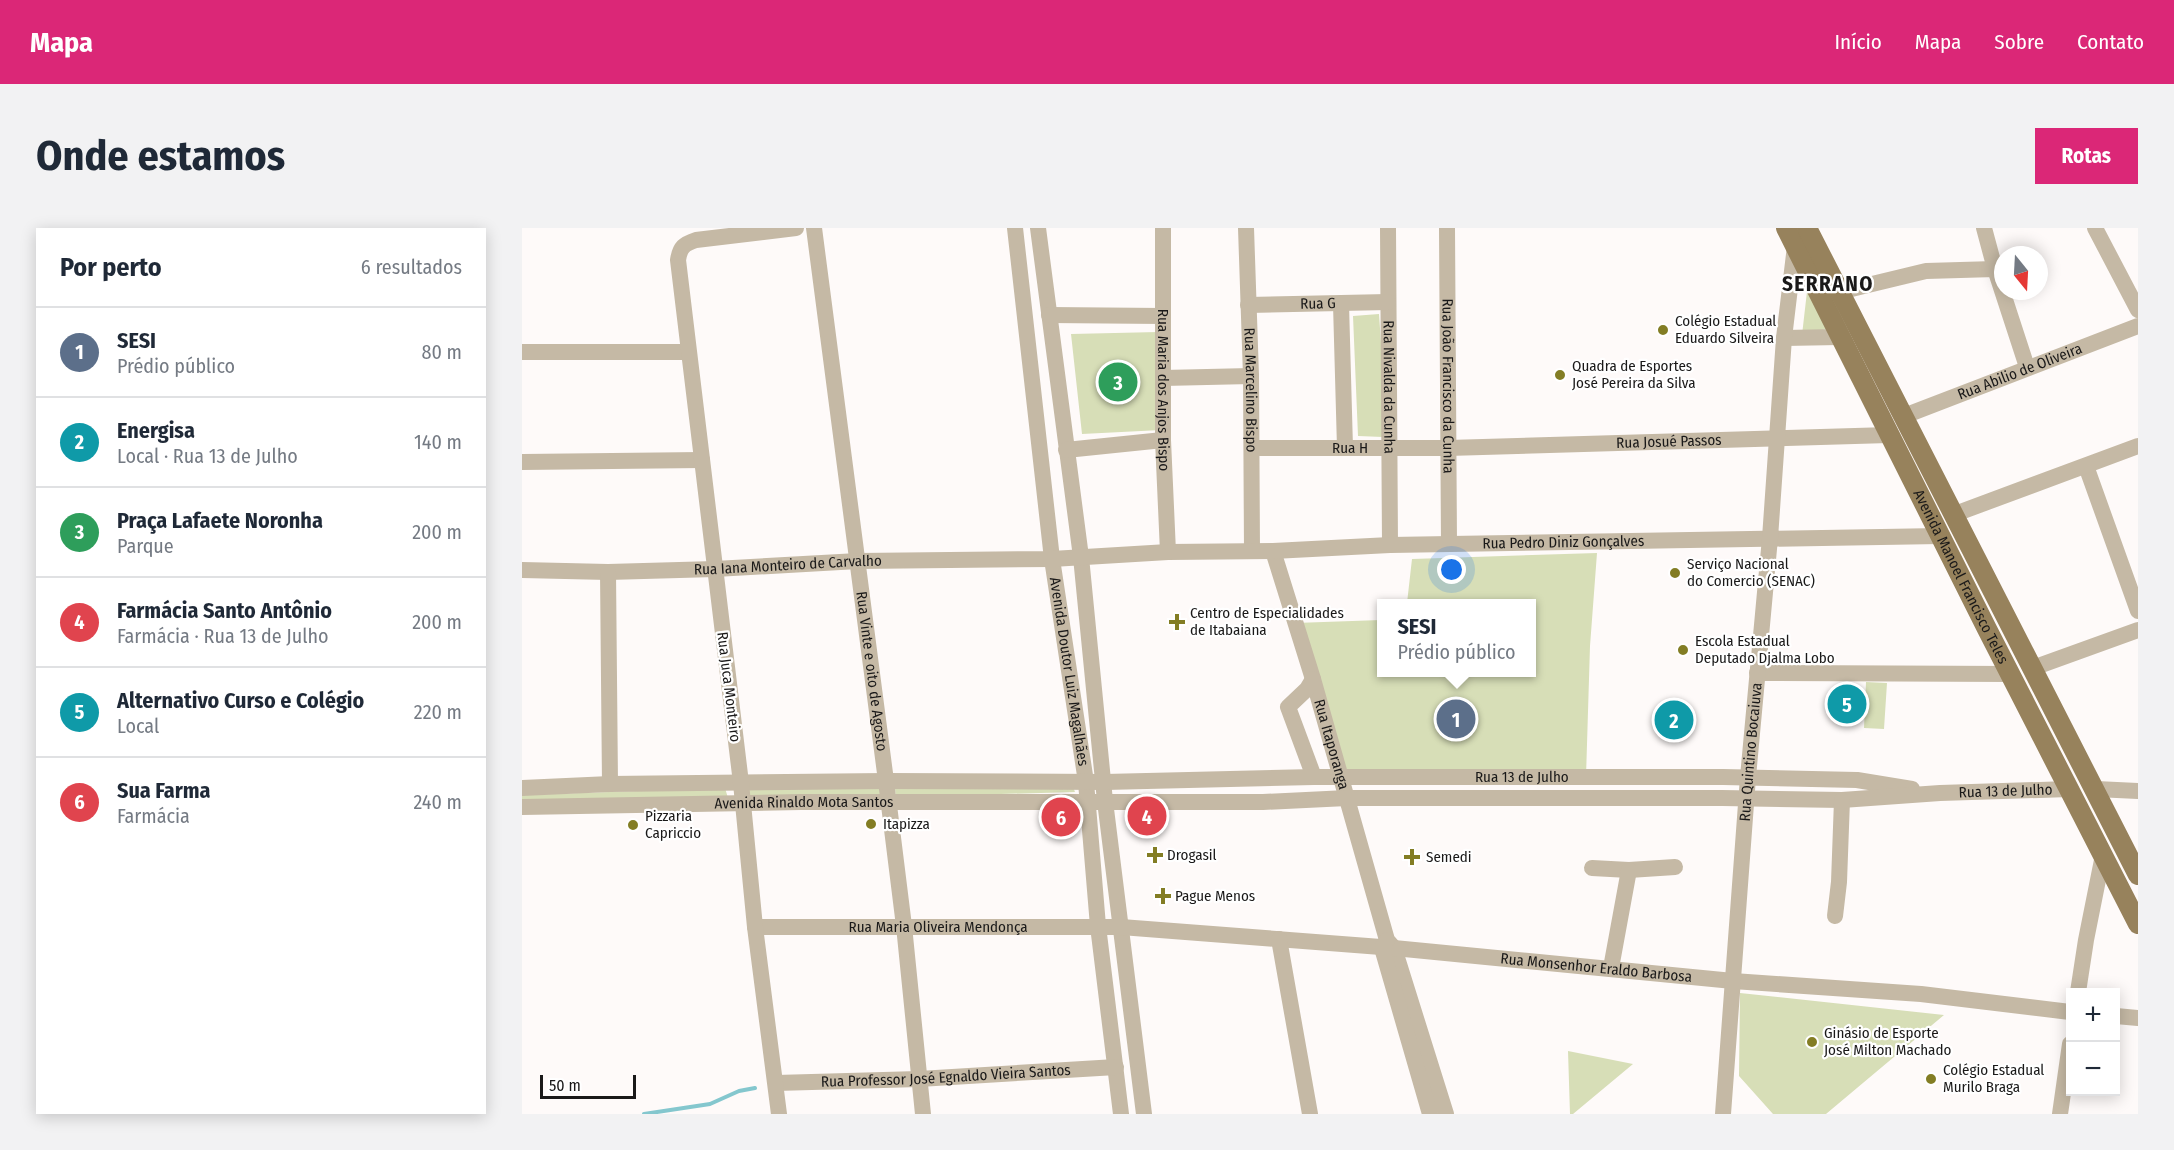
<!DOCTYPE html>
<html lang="pt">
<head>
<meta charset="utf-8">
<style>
	body { margin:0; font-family:"Fira Sans Condensed",sans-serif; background:#f2f2f3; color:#1f2937 }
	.controls { position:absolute; right:18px; bottom:18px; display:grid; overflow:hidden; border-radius:0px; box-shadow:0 3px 15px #0003 }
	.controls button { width:54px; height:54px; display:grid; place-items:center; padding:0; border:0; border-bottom:2px solid #e0e1e3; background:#fff; color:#1f2937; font:30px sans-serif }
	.compass { position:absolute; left:1472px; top:18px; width:54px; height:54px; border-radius:50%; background:#fff; box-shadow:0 3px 15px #0003; rotate:162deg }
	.scale { position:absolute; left:18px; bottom:15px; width:96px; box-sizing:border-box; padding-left:6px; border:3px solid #1a1919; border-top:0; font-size:16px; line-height:21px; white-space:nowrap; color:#1a1919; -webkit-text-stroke:4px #fff; paint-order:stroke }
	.you { position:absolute; left:930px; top:342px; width:21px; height:21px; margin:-15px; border:4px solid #fff; border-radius:50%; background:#1a73e8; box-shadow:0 0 0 9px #1a73e833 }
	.badge { display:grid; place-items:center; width:39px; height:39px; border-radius:50%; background:#db2777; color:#fff; font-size:20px; font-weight:700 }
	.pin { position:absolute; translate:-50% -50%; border:3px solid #fff; box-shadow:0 2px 6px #0006 }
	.popup { position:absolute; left:855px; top:371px; width:159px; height:78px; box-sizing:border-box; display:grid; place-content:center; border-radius:0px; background:#fff; filter:drop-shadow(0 2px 4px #0005); font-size:20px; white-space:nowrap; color:#747a83 }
	.popup b { font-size:22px; color:#1f2937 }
	.popup::after { content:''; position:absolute; left:50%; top:100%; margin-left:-12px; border:12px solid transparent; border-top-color:#fff }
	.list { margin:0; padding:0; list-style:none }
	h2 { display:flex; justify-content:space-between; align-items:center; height:78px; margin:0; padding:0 24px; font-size:26px }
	h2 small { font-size:20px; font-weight:400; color:#747a83 }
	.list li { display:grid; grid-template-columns:39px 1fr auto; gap:18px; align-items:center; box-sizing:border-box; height:90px; padding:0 24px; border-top:2px solid #e0e1e3 }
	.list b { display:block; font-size:22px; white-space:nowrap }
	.list p { margin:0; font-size:20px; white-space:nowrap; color:#747a83 }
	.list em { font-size:20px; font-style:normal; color:#747a83 }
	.map { position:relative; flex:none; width:1616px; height:886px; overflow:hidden; border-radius:0px }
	header { display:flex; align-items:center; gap:36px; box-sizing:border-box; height:84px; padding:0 30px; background:#db2777; color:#fff }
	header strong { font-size:28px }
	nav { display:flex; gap:33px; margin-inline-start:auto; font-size:21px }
	.intro { display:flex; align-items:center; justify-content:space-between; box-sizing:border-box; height:144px; padding:0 36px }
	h1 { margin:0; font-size:42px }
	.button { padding:15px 27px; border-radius:0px; background:#db2777; color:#fff; font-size:21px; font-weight:700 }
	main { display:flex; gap:36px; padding:0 36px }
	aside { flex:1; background:#fff; border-radius:0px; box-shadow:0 3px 15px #0003 }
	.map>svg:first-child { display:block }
	.green { fill:#d7deb7 }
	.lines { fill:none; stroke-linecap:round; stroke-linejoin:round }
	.stream { stroke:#84c7ce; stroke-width:4 }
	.minor { stroke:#c5b9a5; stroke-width:16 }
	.major { stroke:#97825c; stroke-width:20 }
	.poi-dot { fill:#837d24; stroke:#fff; stroke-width:2 }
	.labels { text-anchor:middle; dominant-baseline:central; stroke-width:4.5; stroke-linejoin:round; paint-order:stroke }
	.street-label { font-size:15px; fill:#1a1919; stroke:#fff }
	.poi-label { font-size:15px; fill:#1a1919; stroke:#fff; text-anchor:start }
	.district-label { font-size:21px; font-weight:bold; letter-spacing:1.5px; fill:#1a1919; stroke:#fff }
</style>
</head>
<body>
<header>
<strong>Mapa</strong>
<nav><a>Início</a><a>Mapa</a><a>Sobre</a><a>Contato</a></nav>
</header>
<div class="intro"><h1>Onde estamos</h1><a class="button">Rotas</a></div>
<main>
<aside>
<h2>Por perto<small>6 resultados</small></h2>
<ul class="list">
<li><span class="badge" style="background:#5c6f8a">1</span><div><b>SESI</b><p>Prédio público</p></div><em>80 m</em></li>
<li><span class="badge" style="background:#0f9aa8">2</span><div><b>Energisa</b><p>Local · Rua 13 de Julho</p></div><em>140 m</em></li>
<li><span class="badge" style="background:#2e9e5b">3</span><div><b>Praça Lafaete Noronha</b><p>Parque</p></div><em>200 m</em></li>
<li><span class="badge" style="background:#e0444e">4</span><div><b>Farmácia Santo Antônio</b><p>Farmácia · Rua 13 de Julho</p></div><em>200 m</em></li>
<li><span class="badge" style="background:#0f9aa8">5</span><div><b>Alternativo Curso e Colégio</b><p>Local</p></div><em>220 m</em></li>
<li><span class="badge" style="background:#e0444e">6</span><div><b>Sua Farma</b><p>Farmácia</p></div><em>240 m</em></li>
</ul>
</aside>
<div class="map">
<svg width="1616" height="886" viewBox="0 0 1616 886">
	<rect width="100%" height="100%" fill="#fefaf9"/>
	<path class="green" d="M1287,46L1313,99L1280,107Z
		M857,86L861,144V209L836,208L831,88Z
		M636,104L639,202L560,206L549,106Z
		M1075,325L1068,418L1064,549L819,550L773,395L859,392V444H1009V376L885,375L890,331Z
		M1344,454L1365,455L1362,501L1342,500Z
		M225,556H364L357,567L226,572Z
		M551,559L553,564L374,569L373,561Z
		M203,560L206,570L0,574V567Z
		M1218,765L1422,787L1304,886H1251L1217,848Z
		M1046,823L1111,836L1051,886H1048Z"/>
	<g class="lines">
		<path class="stream" d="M122,886L188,876L217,863L233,860"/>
		<g class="minor">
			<path id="s1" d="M292,0L364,553L382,698L401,886"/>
			<path id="s2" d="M493,0L530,331L564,554L576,698L599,886"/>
			<path d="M516,0L559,329L583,573L622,886"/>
			<path id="s3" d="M641,0V212L646,324"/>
			<path id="s4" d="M724,0L729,148L730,323"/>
			<path id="s5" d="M866,0L868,317"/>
			<path id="s6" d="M925,0L927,316"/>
			<path d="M1462,0L1473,41L1505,139"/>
			<path d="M1573,0L1616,82"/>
			<path d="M1317,64L1404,43L1473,41"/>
			<path d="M819,76L823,220"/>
			<path id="s7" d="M726,77L866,74"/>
			<path d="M527,87L641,88"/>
			<path d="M1262,110L1317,109"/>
			<path d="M0,124H166"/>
			<path d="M641,150L729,148"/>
			<path id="s8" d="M1382,188L1616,98"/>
			<path id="s9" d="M730,220H926L1367,207"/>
			<path d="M544,222L641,212"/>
			<path d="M0,234L180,232"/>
			<path d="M1564,238L1616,383"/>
			<path d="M1433,286L1616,218"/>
			<path id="s10" d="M751,323L791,451L865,712L872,720L924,886"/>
			<path id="s11" d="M0,342L86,344L193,341L336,333L530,331L646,324L751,323L868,317L1418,308"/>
			<path d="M86,344L88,556"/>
			<path d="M1511,440L1616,402"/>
			<path d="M1235,445L1489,446"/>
			<path d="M791,451L785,461L766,479L792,549"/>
			<path id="s12" d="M0,560L88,556L364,553L583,554L792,549H1201L1335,552L1390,561"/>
			<path d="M1574,561L1616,563"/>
			<path id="s13" d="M0,579L279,574H741L825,570H1200L1320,572L1418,565L1547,561"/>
			<path d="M1070,640L1107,642L1153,639"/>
			<path d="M1313,688L1317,654L1320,572"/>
			<path id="s14" d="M233,699H599L872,720L1211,753L1399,766L1548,784"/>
			<path d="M757,711L788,886"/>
			<path d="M865,712L860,720L908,886"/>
			<path d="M1089,740L1107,642"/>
			<path d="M1556,764L1564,712L1581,627"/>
			<path d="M1594,788L1616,790"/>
			<path id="s15" d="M254,855L397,851L594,839"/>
			<path d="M257,886L233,699L219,555L156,32C158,19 162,16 174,12L274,0"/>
			<path id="s16" d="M1201,886L1226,549L1248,310L1262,110L1273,18"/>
			<path d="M1538,886L1548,816"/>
		</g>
		<g class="major">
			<path id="s17" d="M1264,0L1465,401L1616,696"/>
			<path d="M1285,0L1616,647"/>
		</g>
	</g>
	<g class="poi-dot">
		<circle cx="1141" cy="102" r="6"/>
		<circle cx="1038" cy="147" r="6"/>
		<circle cx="1153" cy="345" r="6"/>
		<path d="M652 385h6v6h6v6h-6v6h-6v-6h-6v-6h6z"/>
		<circle cx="1161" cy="422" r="6"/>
		<circle cx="349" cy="596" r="6"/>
		<circle cx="111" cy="597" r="6"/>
		<path d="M630 618h6v6h6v6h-6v6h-6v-6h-6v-6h6z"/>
		<path d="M887 620h6v6h6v6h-6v6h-6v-6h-6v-6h6z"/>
		<path d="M638 659h6v6h6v6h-6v6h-6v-6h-6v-6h6z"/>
		<circle cx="1290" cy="814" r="6"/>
		<circle cx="1409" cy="851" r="6"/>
	</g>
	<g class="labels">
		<g class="street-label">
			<text stroke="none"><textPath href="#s7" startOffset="70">Rua G</textPath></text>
			<text stroke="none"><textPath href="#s8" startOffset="124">Rua Abilio de Oliveira</textPath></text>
			<text stroke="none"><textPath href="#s6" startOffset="158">Rua João Francisco da Cunha</textPath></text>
			<text stroke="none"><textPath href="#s5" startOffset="159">Rua Nivalda da Cunha</textPath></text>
			<text stroke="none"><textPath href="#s3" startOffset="162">Rua Maria dos Anjos Bispo</textPath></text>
			<text stroke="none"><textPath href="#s4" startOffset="162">Rua Marcelino Bispo</textPath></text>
			<text stroke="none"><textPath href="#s9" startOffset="417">Rua Josué Passos</textPath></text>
			<text stroke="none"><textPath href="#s9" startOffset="98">Rua H</textPath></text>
			<text stroke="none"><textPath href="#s11" startOffset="1042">Rua Pedro Diniz Gonçalves</textPath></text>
			<text stroke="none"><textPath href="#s11" startOffset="266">Rua Iana Monteiro de Carvalho</textPath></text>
			<text stroke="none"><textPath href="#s17" startOffset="390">Avenida Manoel Francisco Teles</textPath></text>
			<text stroke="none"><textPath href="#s1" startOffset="447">Rua Vinte e oito de Agosto</textPath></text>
			<text stroke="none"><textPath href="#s2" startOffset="447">Avenida Doutor Luiz Magalhães</textPath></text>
			<text transform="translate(207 459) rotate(83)">Rua Juca Monteiro</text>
			<text stroke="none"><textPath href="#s10" startOffset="202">Rua Itaporanga</textPath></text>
			<text stroke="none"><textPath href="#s16" startOffset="363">Rua Quintino Bocaiuva</textPath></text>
			<text stroke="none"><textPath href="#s12" startOffset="1000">Rua 13 de Julho</textPath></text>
			<text stroke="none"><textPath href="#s13" startOffset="1484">Rua 13 de Julho</textPath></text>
			<text stroke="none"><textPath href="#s13" startOffset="282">Avenida Rinaldo Mota Santos</textPath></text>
			<text stroke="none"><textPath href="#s14" startOffset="183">Rua Maria Oliveira Mendonça</textPath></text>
			<text stroke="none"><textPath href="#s14" startOffset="843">Rua Monsenhor Eraldo Barbosa</textPath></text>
			<text stroke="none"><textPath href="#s15" startOffset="170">Rua Professor José Egnaldo Vieira Santos</textPath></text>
		</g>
		<g class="poi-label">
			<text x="1153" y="93">Colégio Estadual<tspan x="1153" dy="17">Eduardo Silveira</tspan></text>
			<text x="1050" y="138">Quadra de Esportes<tspan x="1050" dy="17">José Pereira da Silva</tspan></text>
			<text x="1165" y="336">Serviço Nacional<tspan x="1165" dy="17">do Comercio (SENAC)</tspan></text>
			<text x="668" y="385">Centro de Especialidades<tspan x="668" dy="17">de Itabaiana</tspan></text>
			<text x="1173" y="413">Escola Estadual<tspan x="1173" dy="17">Deputado Djalma Lobo</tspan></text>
			<text x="123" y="588">Pizzaria<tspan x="123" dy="17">Capriccio</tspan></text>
			<text x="361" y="596">Itapizza</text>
			<text x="645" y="627">Drogasil</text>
			<text x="904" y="629">Semedi</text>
			<text x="653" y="668">Pague Menos</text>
			<text x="1302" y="805">Ginásio de Esporte<tspan x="1302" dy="17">José Milton Machado</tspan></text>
			<text x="1421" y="842">Colégio Estadual<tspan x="1421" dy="17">Murilo Braga</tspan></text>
		</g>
		<g class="district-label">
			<text x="1306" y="56">SERRANO</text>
		</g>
	</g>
</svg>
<div class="controls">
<button>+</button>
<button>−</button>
</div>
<svg class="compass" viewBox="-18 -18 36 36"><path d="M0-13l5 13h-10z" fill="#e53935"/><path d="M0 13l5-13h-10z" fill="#747a83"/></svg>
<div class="scale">50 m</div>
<div class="you"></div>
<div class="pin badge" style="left:934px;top:491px;background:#5c6f8a">1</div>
<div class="popup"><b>SESI</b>Prédio público</div>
<div class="pin badge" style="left:1152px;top:492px;background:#0f9aa8">2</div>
<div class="pin badge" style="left:596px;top:154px;background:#2e9e5b">3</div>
<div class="pin badge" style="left:625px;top:588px;background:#e0444e">4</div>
<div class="pin badge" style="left:1325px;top:476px;background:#0f9aa8">5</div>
<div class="pin badge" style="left:539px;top:589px;background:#e0444e">6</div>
</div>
</main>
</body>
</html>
